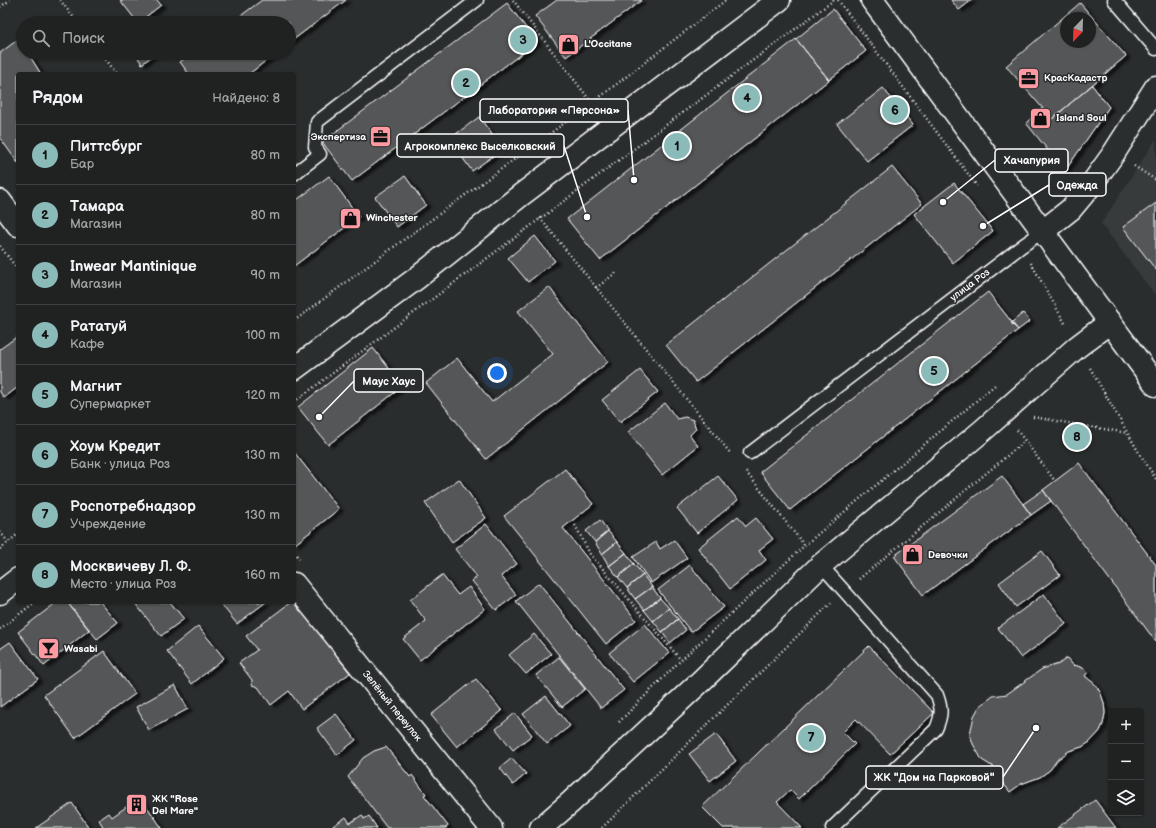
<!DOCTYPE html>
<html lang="ru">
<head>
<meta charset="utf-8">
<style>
	body { margin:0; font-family:"Balsamiq Sans",sans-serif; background:#282a2a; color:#f1f3f6 }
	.controls { position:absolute; right:12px; bottom:12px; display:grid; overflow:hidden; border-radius:4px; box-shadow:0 1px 3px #0004 }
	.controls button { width:36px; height:36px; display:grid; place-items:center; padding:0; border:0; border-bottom:1px solid #3d3f40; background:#202222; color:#f1f3f6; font:20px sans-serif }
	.compass { position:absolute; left:1060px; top:12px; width:36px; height:36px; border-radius:50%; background:#202222; box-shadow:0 1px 3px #0004; rotate:203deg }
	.you { position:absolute; left:497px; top:373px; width:14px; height:14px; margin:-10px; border:3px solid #fff; border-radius:50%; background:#1a73e8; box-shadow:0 0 0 6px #1a73e833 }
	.badge { display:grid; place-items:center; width:26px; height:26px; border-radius:50%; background:#8bbbb9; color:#111; font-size:13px; font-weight:700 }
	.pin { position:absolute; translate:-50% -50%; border:2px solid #fff; box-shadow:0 1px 4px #0006 }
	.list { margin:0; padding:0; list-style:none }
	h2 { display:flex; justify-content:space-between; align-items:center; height:52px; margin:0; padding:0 16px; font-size:17px }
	h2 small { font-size:13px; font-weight:400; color:#a2a4a5 }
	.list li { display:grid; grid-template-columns:26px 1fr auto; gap:12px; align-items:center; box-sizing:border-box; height:60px; padding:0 16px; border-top:1px solid #3d3f40 }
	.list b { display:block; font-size:15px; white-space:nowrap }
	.list p { margin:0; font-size:13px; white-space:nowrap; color:#a2a4a5 }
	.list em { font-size:13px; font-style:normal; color:#a2a4a5 }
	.icon { flex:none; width:22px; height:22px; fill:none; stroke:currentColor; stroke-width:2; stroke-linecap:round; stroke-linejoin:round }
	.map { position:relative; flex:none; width:1156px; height:828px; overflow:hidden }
	.search { position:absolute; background:#202222; box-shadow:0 1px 3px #0004; left:16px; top:16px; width:280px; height:44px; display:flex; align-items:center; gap:10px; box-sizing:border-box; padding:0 14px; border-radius:22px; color:#a2a4a5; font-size:15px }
	.panel { position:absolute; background:#202222; box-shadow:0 1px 3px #0004; left:16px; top:72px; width:280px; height:532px; border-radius:4px }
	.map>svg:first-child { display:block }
	.built { fill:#373a3b }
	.building { fill:#555758; stroke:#fff; fill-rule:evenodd; filter:url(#shadow) }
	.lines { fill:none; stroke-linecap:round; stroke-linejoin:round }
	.lane-casing { stroke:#fff; stroke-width:15 }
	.street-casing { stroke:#fff; stroke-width:25 }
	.secondary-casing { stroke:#fff; stroke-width:25 }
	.path { stroke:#fff; stroke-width:2.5; stroke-dasharray:1 3; stroke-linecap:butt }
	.lane { stroke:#2a2d2e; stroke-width:12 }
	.street { stroke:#2a2d2e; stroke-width:22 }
	.secondary { stroke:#2a2d2e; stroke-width:22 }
	.labels { text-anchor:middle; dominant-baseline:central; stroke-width:3; stroke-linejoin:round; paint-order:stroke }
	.poi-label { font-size:10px; font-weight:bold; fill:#fff; stroke:#2a2d2e; text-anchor:start }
	.street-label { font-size:10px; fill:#fff; stroke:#2a2d2e }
	.leader { fill:none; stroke:#fff; stroke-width:1.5 }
	.callout-dot { fill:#fff; stroke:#2a2d2e; stroke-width:1.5 }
	.callout { fill:#2a2d2e; stroke:#fff; stroke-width:1.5 }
	.callout-label { font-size:11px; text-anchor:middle; font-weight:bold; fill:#fff }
</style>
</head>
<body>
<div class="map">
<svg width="1156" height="828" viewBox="0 0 1156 828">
	<defs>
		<filter id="shadow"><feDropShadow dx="4.5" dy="2.5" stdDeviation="1" flood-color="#0009"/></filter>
	</defs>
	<rect width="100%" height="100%" fill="#2a2d2e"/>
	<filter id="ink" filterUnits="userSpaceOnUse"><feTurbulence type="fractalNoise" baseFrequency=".025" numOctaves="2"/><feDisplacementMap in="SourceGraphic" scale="8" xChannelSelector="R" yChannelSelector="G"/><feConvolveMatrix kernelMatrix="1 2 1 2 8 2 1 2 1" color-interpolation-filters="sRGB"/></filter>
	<g filter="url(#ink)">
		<path class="built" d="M1156,139V296L1101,224Z"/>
		<path class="building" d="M120,0H157L161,5L138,23Z
			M262,0H346L289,43V23H231Z
			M557,0H642L566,57L535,16Z
			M951,0H972L959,10Z
			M507,3L537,42L352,181L322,142Z
			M1080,3L1126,56L1052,119L1006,66ZM1066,18H1090V42H1066Z
			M833,9L866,51L829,80L796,39Z
			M20,38L23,44V53H28L41,74H18V163L0,138V53Z
			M796,39L829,80L600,260L567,219Z
			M135,53H156L142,64Z
			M192,53H276L249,74H189L180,62Z
			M1092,85L1109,107L1065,171L1026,123L1042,108L1052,119Z
			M883,88L913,125L867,161L837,124Z
			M479,117L503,149L472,171L449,139Z
			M892,167L922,204L696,382L666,345Z
			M329,176L359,217L294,266V202Z
			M405,176L426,205L397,227L375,197Z
			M954,183L993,231L953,263L914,214Z
			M1156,203V270L1123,227Z
			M535,236L555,261L528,282L508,258Z
			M549,287L608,362L486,459L426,383L457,358L492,402L553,354L518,311Z
			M988,292L1018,330L790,510L760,472Z
			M1023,313L1030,321L1018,330L1011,323Z
			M18,336V387L4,398L0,392V349Z
			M373,348L403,386L328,445L298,407Z
			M640,370L658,392L620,422L602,400Z
			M665,403L677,419L685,417L693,420L696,429L690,435L698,446L662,475L628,432Z
			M294,452L339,509L294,545Z
			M1079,463L1156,565V642L1043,490Z
			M565,469L593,504L563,528L636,620L606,644L504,516Z
			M718,476L738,500L697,533L677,508Z
			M1002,476L1031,515L923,595L894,556Z
			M459,479L486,518L452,542L425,503Z
			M1043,490L1051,501L1031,515L1023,504Z
			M738,516L746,526L756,518L773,539L759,550L766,560L730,589L698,548Z
			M600,520L608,531L595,542L586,531Z
			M486,524L517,564L501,576L516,595L496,610L472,581L477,577L455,549Z
			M608,531L617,542L602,554L595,542Z
			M674,540L687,558L651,583L633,557L656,542L660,549Z
			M617,542L626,553L609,566L602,554Z
			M1042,551L1060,575L1016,607L999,583Z
			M626,553L634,564L618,577L609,566Z
			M634,564L643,575L627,588L618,577Z
			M690,565L724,607L691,632L658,590Z
			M442,575L458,595L469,587L485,609L420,660L403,639L426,621L410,600Z
			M643,575L652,587L635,599L627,588Z
			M539,583L624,690L601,708L516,601Z
			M652,587L660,598L644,610L635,599Z
			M1044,594L1066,624L1021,658L998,628Z
			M660,598L669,608L653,621L644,610Z
			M294,600L350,673L302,709L289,691L271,705L258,687L252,685V680L239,663L257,650L246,636L291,602H294Z
			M57,602H67L89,630L44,666L18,632Z
			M67,602H100L118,623L97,639Z
			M134,602H170L184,619L161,636Z
			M223,602H266L237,624L221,604Z
			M669,608L678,619L662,632L653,621Z
			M678,619L686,630L670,643L662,632Z
			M645,624L669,653L633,682L609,653Z
			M198,626L224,658L192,684L167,651Z
			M534,634L551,654L526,674L509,655Z
			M10,642L38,679L0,707V649Z
			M869,646L934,713L890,754L856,719L843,732L855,744L799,799L790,790L777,802L802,828H723L702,807Z
			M104,651L135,694L75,738L44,695Z
			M559,657L585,689L562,707L536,675Z
			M1067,658L1074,666L1075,665L1085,669L1088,672L1085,676L1096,685L1101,694L1104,703L1105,713L1103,724L1100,731L1090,742L1082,747L1069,751L1057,760L1050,770L1040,777L1021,784L1010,792L1003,783L991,778L987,774L993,769V766L990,765L982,760L973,744L970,734L974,716L979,707L993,696L1007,694L1042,669L1059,664Z
			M476,679L502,711L457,747L431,715Z
			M175,685L188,709L149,730L136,707Z
			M546,696L570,726L547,744L523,714Z
			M515,713L532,735L513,750L496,729Z
			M336,714L356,740L337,755L317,728Z
			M716,734L736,761L710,781L689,754Z
			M386,747L410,777L412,775L426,794L424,795L448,826L446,828H387L348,777L363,758L374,751Z
			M512,758L526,774L513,785L500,768Z
			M140,797L162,828H104L99,820L109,813L112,817Z
			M1095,800L1116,828H1057Z
			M72,803L89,828H36Z
			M362,815L364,819L369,816L377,828H330L346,817L350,823Z"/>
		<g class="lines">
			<defs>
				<path id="lane" d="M1114,0L1156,49
					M294,174L320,154L315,147L317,122L477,0
					M750,453L1022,246L1042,232
					M821,565L937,695C942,709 942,715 936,729L832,828"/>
				<path id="street" d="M872,0L1156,385
					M0,201L18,225
					M1042,232L1071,209L1091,185L1114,153L1156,87
					M294,584L491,828
					M541,828L571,802L699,683L821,565L982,431L1077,347L1110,322"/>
				<path id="secondary" d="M294,369L417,278L521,195L779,0
					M0,593L18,579"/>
			</defs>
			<use href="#lane" class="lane-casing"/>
			<use href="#street" class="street-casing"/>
			<use href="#secondary" class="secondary-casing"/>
			<path class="path" d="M60,0L78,23
				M513,0L592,103
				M838,0L977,186
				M0,7L10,0
				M101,53L117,74
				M1134,166L1156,180
				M540,218L731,454
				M0,246L18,270
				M1031,263L1066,325
				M596,288L617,272
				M294,321L391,249L592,103L726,0
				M1090,368L1138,451L1156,479
				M294,402L834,0
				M1033,417L1127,433
				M1017,430L1055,481
				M746,472L805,546
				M575,525L590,554L681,660
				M0,532L8,542
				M0,549L18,534
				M294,552L301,561
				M859,579L1025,441
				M0,629L35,602
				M619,722L681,660L805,545L995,385
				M602,828L831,603"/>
			<use href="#lane" class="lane"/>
			<use href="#street" class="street"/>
			<use href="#secondary" class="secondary"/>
		</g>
	</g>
	<defs>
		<symbol id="shop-square" viewBox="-11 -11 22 22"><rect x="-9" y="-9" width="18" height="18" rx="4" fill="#ff9aa2" stroke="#2a2d2e"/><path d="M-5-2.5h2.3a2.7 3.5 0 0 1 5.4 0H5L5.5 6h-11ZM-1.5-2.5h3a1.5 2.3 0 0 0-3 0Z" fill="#111"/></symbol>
		<symbol id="office-square" viewBox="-11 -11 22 22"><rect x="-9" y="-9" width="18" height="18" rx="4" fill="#ff9aa2" stroke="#2a2d2e"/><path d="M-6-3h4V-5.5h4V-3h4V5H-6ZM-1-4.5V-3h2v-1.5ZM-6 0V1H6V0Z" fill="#111"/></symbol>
		<symbol id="bar-square" viewBox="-11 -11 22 22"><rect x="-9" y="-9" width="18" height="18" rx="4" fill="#ff9aa2" stroke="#2a2d2e"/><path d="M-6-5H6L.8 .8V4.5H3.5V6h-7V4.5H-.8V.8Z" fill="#111"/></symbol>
		<symbol id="building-square" viewBox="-11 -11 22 22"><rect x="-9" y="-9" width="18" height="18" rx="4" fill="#ff9aa2" stroke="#2a2d2e"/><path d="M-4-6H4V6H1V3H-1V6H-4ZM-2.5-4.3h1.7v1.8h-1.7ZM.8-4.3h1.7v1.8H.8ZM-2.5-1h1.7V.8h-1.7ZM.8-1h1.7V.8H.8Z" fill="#111"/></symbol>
	</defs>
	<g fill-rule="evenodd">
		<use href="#shop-square" x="556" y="32" width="25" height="25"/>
		<use href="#office-square" x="1016" y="66" width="25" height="25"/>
		<use href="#shop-square" x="1028" y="106" width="25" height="25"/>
		<use href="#office-square" x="368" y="124" width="25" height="25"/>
		<use href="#shop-square" x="338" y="206" width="25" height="25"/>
		<use href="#shop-square" x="900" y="542" width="25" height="25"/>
		<use href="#bar-square" x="36" y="636" width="25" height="25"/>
		<use href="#building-square" x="124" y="792" width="25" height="25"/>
	</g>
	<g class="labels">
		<g class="poi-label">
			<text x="584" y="44">L'Occitane</text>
			<text x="1044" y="78">КрасКадастр</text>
			<text x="1056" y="118">Island Soul</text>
			<text x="366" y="137" text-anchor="end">Экспертиза</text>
			<text x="366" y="218">Winchester</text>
			<text x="928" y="555">Dевочки</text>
			<text x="64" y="649">Wasabi</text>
			<text x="152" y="799">ЖК "Rose<tspan x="152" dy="12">Del Mare"</tspan></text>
		</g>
		<g class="street-label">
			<text transform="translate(970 285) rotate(-37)">улица Роз</text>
			<text transform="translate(392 706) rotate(51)">Зелёный переулок</text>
		</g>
	</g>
	<path class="leader" d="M634 180L628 110M587 217L564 146M943 202L995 160M983 226L1049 185M319 417L354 381M1036 728L1003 777"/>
	<g class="callout-dot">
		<circle cx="634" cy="180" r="4"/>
		<circle cx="587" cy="217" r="4"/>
		<circle cx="943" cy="202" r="4"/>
		<circle cx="983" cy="226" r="4"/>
		<circle cx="319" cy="417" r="4"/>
		<circle cx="1036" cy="728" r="4"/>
	</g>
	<g class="callout">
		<rect x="480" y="99" width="148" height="23" rx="4"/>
		<rect x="397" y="134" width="167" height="23" rx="4"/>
		<rect x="995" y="149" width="73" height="23" rx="4"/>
		<rect x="1049" y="173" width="57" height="23" rx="4"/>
		<rect x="354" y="369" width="69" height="23" rx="4"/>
		<rect x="866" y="766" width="137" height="23" rx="4"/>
	</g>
	<g class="callout-label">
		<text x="554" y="114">Лаборатория «Персона»</text>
		<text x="480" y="150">Агрокомплекс Выселковский</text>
		<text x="1032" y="164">Хачапурия</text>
		<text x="1077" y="189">Одежда</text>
		<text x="389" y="385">Маус Хаус</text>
		<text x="934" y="781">ЖК "Дом на Парковой"</text>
	</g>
</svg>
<div class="controls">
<button>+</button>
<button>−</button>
<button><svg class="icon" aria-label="layers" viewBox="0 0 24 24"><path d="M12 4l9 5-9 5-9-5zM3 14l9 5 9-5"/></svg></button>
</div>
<svg class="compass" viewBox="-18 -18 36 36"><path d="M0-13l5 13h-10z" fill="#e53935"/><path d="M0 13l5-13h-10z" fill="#a2a4a5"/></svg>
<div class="you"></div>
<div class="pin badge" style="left:677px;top:146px">1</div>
<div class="pin badge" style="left:466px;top:83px">2</div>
<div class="pin badge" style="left:523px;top:40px">3</div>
<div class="pin badge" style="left:747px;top:98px">4</div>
<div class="pin badge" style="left:934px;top:371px">5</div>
<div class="pin badge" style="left:895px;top:110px">6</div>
<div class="pin badge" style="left:811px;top:738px">7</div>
<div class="pin badge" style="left:1077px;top:437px">8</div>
<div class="search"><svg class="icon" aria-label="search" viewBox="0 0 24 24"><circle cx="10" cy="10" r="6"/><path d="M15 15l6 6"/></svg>Поиск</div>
<section class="panel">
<h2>Рядом<small>Найдено: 8</small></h2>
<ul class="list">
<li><span class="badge">1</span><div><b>Питтсбург</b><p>Бар</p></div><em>80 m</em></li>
<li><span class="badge">2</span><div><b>Тамара</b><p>Магазин</p></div><em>80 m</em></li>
<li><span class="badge">3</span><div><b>Inwear Mantinique</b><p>Магазин</p></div><em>90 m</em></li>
<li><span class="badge">4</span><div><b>Рататуй</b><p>Кафе</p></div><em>100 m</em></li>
<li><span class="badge">5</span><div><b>Магнит</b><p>Супермаркет</p></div><em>120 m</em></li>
<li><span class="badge">6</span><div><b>Хоум Кредит</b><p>Банк · улица Роз</p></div><em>130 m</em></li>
<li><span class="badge">7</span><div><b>Роспотребнадзор</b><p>Учреждение</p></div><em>130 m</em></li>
<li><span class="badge">8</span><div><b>Москвичеву Л. Ф.</b><p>Место · улица Роз</p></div><em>160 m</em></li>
</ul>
</section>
</div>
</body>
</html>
